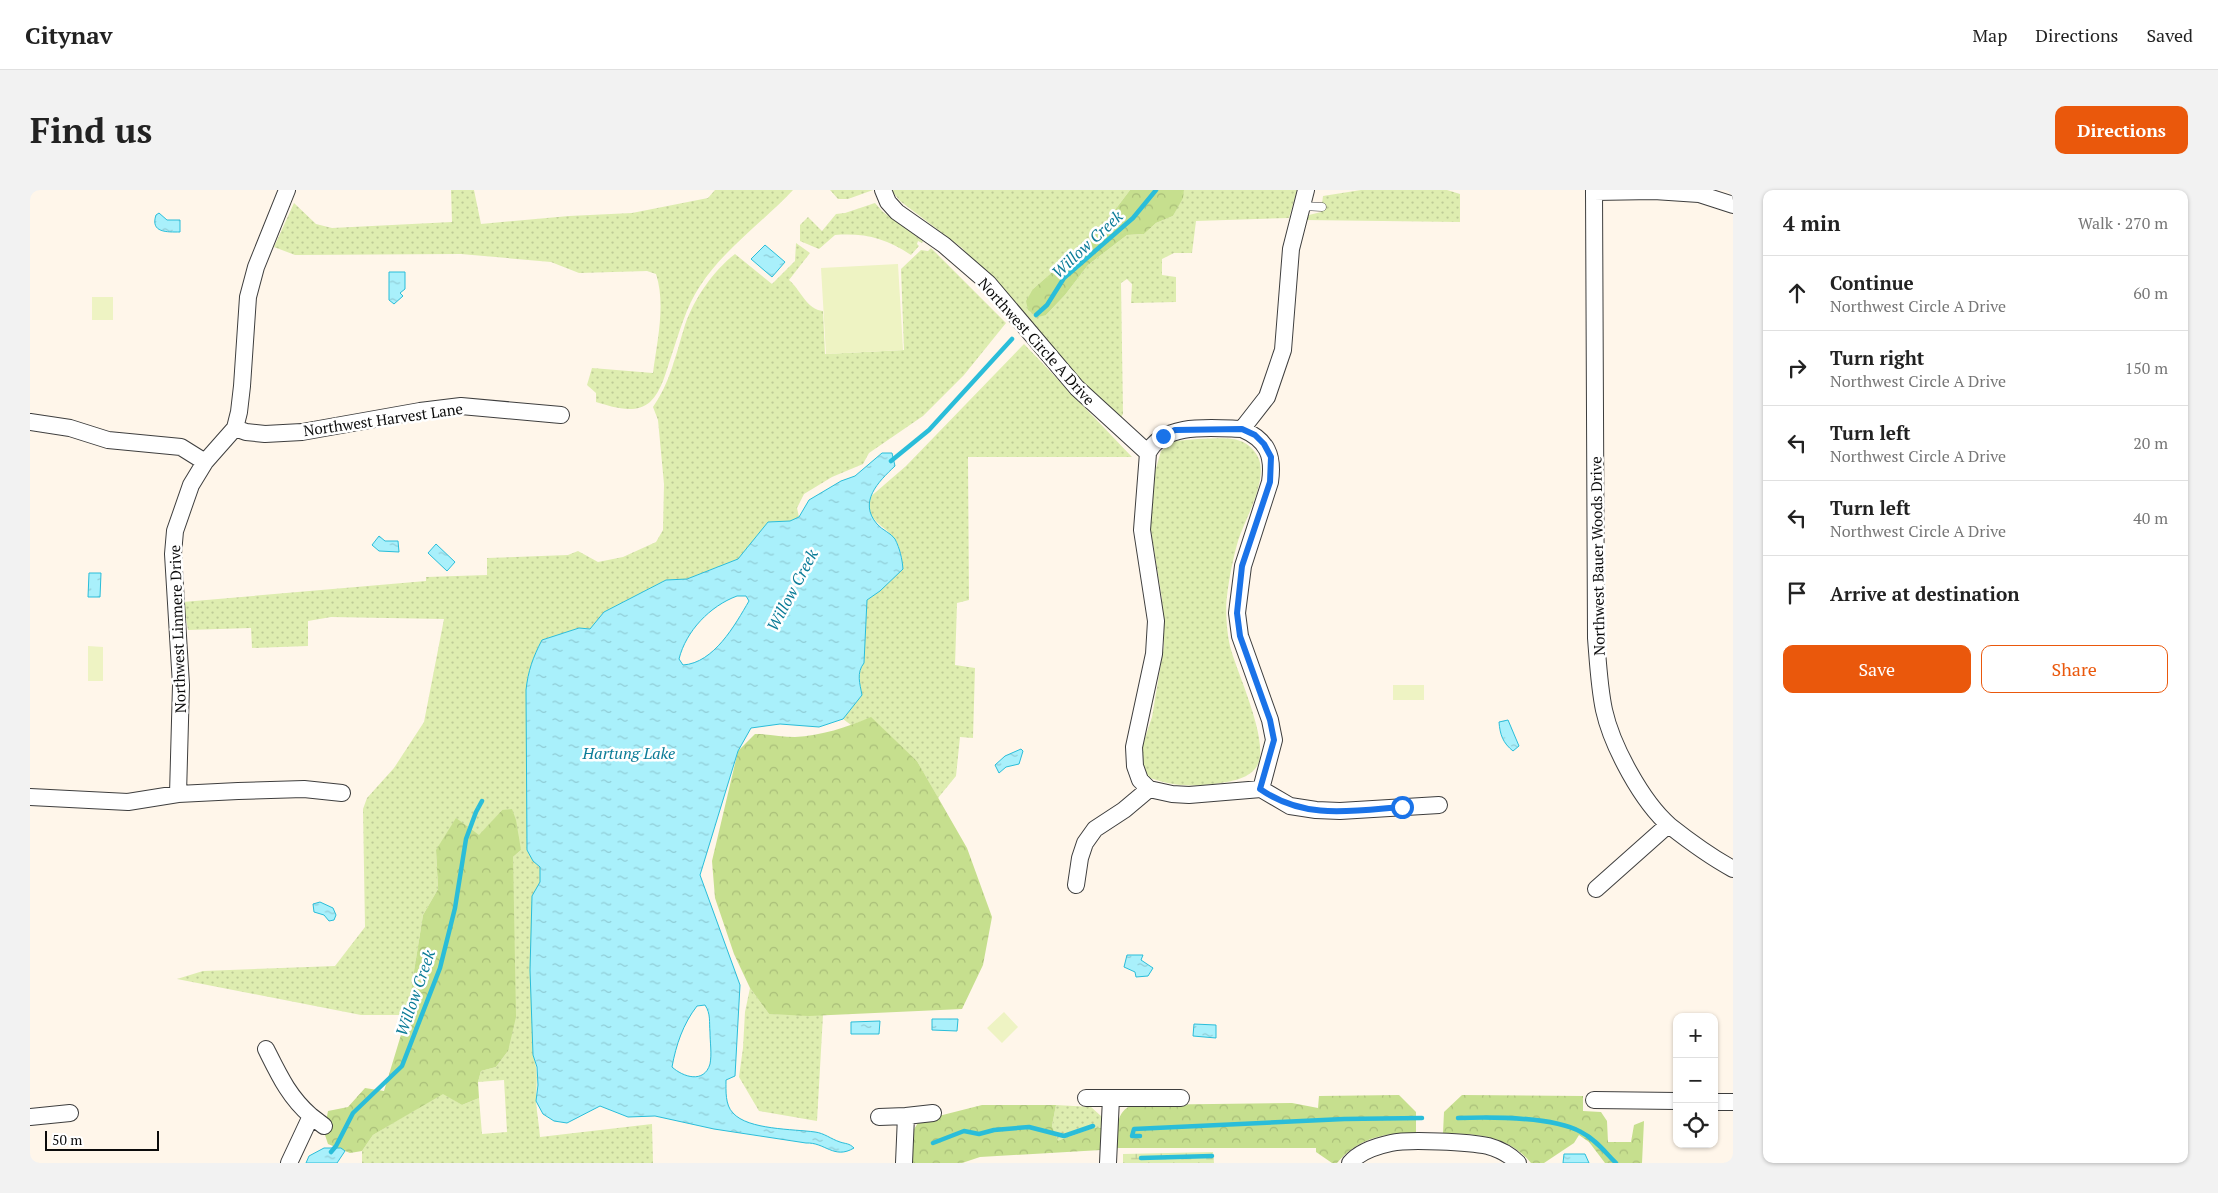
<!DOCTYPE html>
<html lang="en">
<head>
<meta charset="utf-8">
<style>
	body { margin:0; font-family:"PT Serif",serif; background:#f2f2f2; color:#222 }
	.controls { position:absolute; right:15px; bottom:15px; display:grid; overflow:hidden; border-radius:10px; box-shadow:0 1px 4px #0004 }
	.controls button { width:45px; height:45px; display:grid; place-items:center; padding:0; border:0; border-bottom:1px solid #e0e0e0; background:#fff; color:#222; font:25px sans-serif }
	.scale { position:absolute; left:15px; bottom:12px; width:114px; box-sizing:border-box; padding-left:5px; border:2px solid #0b0b0b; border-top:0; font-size:14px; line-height:18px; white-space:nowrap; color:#0b0b0b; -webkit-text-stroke:4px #fff; paint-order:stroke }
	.stop { position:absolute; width:15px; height:15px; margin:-11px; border:4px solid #1a73e8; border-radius:50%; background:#fff }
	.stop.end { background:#1a73e8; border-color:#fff; box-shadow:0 1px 5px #0008 }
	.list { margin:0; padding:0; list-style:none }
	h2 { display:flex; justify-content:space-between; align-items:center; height:65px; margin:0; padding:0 20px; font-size:21px }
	h2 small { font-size:16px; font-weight:400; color:#767676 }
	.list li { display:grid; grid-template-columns:32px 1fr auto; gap:15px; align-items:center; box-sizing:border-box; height:75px; padding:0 20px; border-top:1px solid #e0e0e0 }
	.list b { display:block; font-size:19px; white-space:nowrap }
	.list p { margin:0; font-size:16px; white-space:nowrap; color:#767676 }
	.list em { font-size:16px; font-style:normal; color:#767676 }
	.actions { display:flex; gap:10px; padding:15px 20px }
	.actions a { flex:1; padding:11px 0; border:1px solid #ea580c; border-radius:10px; text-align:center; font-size:18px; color:#ea580c }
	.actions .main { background:#ea580c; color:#fff }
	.icon { flex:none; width:28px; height:28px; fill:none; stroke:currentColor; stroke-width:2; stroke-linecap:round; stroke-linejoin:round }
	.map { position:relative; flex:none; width:1703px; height:973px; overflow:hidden; border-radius:10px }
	header { display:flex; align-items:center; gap:30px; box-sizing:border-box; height:70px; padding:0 25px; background:#fff; border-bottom:1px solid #e0e0e0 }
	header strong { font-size:24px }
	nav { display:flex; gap:28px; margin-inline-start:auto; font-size:18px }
	.intro { display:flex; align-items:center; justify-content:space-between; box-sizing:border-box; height:120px; padding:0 30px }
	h1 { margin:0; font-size:35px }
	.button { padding:12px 22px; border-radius:10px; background:#ea580c; color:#fff; font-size:18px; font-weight:700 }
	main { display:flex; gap:30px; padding:0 30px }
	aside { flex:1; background:#fff; border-radius:10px; box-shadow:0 1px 4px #0004 }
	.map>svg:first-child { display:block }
	.grass { fill:url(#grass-dots) }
	.forest { fill:url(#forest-crowns) }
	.wetland { fill:url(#wetland-marsh) }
	.pitch { fill:#eef3c3 }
	.water { fill:url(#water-ripples); stroke:#2abdd9; fill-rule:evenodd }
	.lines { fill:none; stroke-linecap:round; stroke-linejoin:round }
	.stream { stroke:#2abdd9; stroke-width:4.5 }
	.lane-casing { stroke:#3e3e3e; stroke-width:9 }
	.street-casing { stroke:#3e3e3e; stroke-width:18 }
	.lane { stroke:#fff; stroke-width:8 }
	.street { stroke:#fff; stroke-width:16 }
	.route { stroke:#1a73e8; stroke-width:6 }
	.labels { text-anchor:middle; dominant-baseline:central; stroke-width:5; stroke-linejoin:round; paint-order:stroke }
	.street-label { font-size:15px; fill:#0b0b0b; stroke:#fff }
	.water-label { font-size:16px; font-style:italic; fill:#0c7c98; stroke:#fff }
</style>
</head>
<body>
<header>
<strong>Citynav</strong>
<nav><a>Map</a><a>Directions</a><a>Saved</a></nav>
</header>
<div class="intro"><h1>Find us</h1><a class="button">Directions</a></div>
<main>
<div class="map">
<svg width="1703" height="973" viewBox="0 0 1703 973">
	<defs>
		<pattern id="grass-dots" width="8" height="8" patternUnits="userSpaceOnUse" patternTransform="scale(1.25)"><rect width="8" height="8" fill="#deedb0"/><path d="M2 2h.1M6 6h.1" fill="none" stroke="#bdca96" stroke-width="1.8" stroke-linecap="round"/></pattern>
		<pattern id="forest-crowns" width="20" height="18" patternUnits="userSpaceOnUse" patternTransform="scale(1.25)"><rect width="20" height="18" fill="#c6df8e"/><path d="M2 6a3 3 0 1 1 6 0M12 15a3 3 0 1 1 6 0" fill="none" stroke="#a9be79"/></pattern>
		<pattern id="wetland-marsh" width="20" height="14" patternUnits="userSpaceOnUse" patternTransform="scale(1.25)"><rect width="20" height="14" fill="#deedb0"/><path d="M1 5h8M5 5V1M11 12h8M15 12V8" fill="none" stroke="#bdca96"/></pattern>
		<pattern id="water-ripples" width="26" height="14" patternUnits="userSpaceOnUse" patternTransform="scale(1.25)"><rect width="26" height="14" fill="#a9f0fb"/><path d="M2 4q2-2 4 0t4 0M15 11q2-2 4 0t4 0" fill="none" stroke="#90ccd6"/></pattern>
	</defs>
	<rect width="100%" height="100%" fill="#fff6ea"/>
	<path class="grass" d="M421,0H444L451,34L539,26L602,23L678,8L685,0H763C733,32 694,59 670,96C656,117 649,143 641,167C636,181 632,201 620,212C605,225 583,217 566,212V203L557,195L562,178L623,183C627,151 636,115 626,84L617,81L549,83L521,72L431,64L265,65L244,57L264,13L286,34L302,38L422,32Z
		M800,0H843L818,9H808Z
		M861,0H1100L1069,41L1003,99L1016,125L1035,105L1058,75L1097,45L1114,44L1126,33L1143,26L1152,8L1154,0H1267L1259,28L1166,31L1162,63H1144L1132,69V85L1146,87V112L1101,113L1102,94L1097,89L1091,93L1093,224L1090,229L1034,172L932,58L870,11Z
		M1331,0H1417L1430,4V32L1275,30V26L1291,22L1293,6Z
		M845,13L853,22L893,51L892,53L888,51L887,54L889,56L881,65C855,48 835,43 805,45L789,59L770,51V35L778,27L792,41L806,24L815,23Z
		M766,53L780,63L759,90C770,99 777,120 793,121L795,164L874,160L871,79L891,60L898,61L901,58L976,133L934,185L893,226L839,263L833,274L802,287L774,304L767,318L769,327L761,331L738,332L708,369L657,389L636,390L574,422L560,439L549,438L512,450L503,671L510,677V692L502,706L503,865C509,882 506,895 506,912C507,923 509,935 510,947L622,934L623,973H332V961L343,945L413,903L432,915L449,908L452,944L477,942L474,890L448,892L451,881L466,877L478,861L483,667L491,660L472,620L449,646L406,660L408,699L393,725L377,825H331L147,789L173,781L305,776L335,737L333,619L337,608L364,578L394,532L414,429L301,427L278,431V456L222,458L221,438L158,440L153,412L396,391V387L457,385V368L538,365L548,361L568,372L593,367L626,352L633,340L634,294L628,230L623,217C640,193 646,164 655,135C664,109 683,81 705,64L742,94L765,71Z
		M994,154L1102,267H938L939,410L927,413L925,475L945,478L943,548L930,547L926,586L908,608L887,571L841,528L821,535L813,529L832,505C830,493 826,483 834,473L837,410L850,401L872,367C870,361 868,352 864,348C852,333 836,331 839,308L876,276Z
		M1168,249C1192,249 1215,243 1228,267C1239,289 1215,329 1208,351C1203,368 1199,389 1197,406C1195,421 1197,442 1200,456C1206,481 1241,553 1227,576C1220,588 1203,591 1191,593C1165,597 1140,597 1116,586L1111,560L1122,527L1134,456L1132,409L1119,329L1124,285L1131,261L1145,251Z
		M720,798L739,824L793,825L787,931L729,921L709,887L713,858L715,822Z
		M1026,915L1061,917L1071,926L1072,938H1063L1028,952L1022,936Z"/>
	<path class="forest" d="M1100,0H1154L1153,8L1143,26L1126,33L1114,44L1097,45L1058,75L1035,105L1016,125L1008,127L998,120L996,111L1003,99L1069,41Z
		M841,527L887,571L937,658L962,727L953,775L932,819L779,826L739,824L720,798L704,764L685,708L682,671L708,561L725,544C739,544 752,547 765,547C791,546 817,537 841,527Z
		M482,619L486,630L491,660L483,667L486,827L478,861L466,877L451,881L448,892L449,908L432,915L413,904L343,945L332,961L320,963L298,954L294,942L298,921L318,917L335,898L354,901L377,825L393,725L408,699L406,660L426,628L449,645L472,620Z
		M1369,905L1386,922V943C1355,942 1328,948 1307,973H1302L1286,962V958H1087C1088,941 1084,920 1104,915L1262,913L1288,918L1289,906Z
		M1432,905L1553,906V921L1571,922L1577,931L1578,952H1601L1604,935L1614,931L1612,973H1575L1559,952L1549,945L1544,953L1514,973H1501C1478,945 1447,944 1413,943L1414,922Z
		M952,915H1026L1022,936L1028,951L1063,938H1072L1071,960L950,967L932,973H881L883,941L889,931Z"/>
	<path class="wetland" d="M1183,962L1184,973H1093V964Z"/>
	<path class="pitch" d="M868,74L873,160L796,164L791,78Z
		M62,107H83V130H62Z
		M58,456L73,457V491H58Z
		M1363,495H1394V510H1363Z
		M974,822L988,837L972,853L957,838Z"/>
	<path class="water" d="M129,23L137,30H150V42C137,42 120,43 126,25Z
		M735,55L755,72L742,87L721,69Z
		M359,82H375V99L370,103L373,106L364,114L359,110Z
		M852,263H862L865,276C848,292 828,312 847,334C852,340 861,343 865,349C870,359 872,368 873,379L850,401L837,410L834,473C826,483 830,494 832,505L813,529L789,537L750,534L721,538L708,561L670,685L710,795L705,886L696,890C696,901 695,915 703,923C718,940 764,939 785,942C794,943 801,949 810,952C816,954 819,953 824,958C804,970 795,952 776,953L684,939L625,926L598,927L570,916L537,933L524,931L513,924L506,911L508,895L507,877L503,865L500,780L502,706L510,692V677L503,671L497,660L496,500C498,481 503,467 512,450L549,438L560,439L574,422L636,390L657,389L708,369L738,332L760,331L769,327L779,310L811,291L825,286ZM707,406H716L719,411C705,435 684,473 653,475L649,469C656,441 680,416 707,406ZM675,815C681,824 679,832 680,842C680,852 682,864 680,874C674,894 653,887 642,877C646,855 653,834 667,816Z
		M349,346L355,351H368L369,362L349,361L342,355Z
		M406,354L425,372L417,381L398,363Z
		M59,383H71L70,407H58Z
		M1478,530L1489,556L1483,561C1473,553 1470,545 1469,532Z
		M991,559L993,561L989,574L976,577L969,583L965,575L975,566Z
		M290,712L303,718L306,725L304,730L299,731L294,725L284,722L283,714Z
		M1097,765H1113L1111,770L1123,778L1118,786L1106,787L1105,782L1094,777Z
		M902,829H928L927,841L902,840Z
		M850,831L849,844H821V832Z
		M1164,834L1186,835V848L1163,846Z
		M294,958H311L315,961L307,973H276L279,966Z
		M1534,964H1555L1559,973H1533Z"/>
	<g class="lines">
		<path class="stream" d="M1006,125L1017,115L1034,88L1103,28L1126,0
			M861,271L899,240L982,149
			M1428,928C1461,927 1522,926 1551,942C1565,949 1575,962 1586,973
			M1110,946H1102L1104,939L1314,929L1392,928
			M903,953L934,941L949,944L964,940L999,937L1034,946L1063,936
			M301,962L306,956L323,923L372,876L410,778L425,718L436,649L446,622L452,611
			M1111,968L1182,966"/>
		<defs>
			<path id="lane" d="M1272,16L1292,17"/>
			<path id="street" d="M853,0L858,12L867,22L914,55L958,93L1047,198L1118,263
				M1564,0L1566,448C1568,472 1569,496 1574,520C1582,556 1612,612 1640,636C1659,651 1681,667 1703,679
				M1564,2L1624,1L1669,4L1703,15
				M0,232L40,238L78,250L151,257L175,272
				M205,238L216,242L235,244L272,242L390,221L431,216L531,225
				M1119,599L1142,604L1159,605L1231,599L1260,616L1286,620L1310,621L1409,615
				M1231,599L1244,550L1240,530L1210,446L1207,423L1213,376L1240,292C1244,265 1237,250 1212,239L1237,207L1253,160L1261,59L1276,0
				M148,604L151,495L143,364L145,341L161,295L175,272L205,238L209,222L212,196L218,107L226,77L257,0
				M0,607L98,612L148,604L208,601L274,599L312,603
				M1046,695L1050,668L1055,653L1065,639L1094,620L1119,599L1110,590L1105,576L1104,557L1124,464L1126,431L1112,340L1118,263C1133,232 1182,238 1212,239
				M1566,699L1638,635
				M236,859C249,885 259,907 281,926L259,973
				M1056,908H1151
				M1564,910L1647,911
				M1684,912H1703
				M281,926L294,936
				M876,926L903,923
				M0,927L40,923
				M849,927L876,926L874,973
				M1078,973L1081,908
				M1320,973C1329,962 1347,956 1361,953C1378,949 1440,952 1458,956C1469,959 1480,965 1488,973"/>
		</defs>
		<use href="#lane" class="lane-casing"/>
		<use href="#street" class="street-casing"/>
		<use href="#lane" class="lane"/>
		<use href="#street" class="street"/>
	</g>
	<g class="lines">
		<path class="route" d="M1133,246L1145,240L1212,239L1225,245L1234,254L1241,267L1240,292L1212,376L1207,423L1210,446L1240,530L1244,550L1230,599C1275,630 1321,621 1372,617"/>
	</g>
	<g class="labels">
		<g class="street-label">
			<text transform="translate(1007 151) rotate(48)">Northwest Circle A Drive</text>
			<text transform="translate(353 229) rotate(-8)">Northwest Harvest Lane</text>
			<text transform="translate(1567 366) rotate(-91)">Northwest Bauer Woods Drive</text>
			<text transform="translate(147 439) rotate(-92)">Northwest Linmere Drive</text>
		</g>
		<g class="water-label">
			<text transform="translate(1057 54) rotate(-43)">Willow Creek</text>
			<text transform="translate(762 400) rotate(-62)">Willow Creek</text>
			<text x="599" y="563">Hartung Lake</text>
			<text transform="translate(385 803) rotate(-71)">Willow Creek</text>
		</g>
	</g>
</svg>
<div class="controls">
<button>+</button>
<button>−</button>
<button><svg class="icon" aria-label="locate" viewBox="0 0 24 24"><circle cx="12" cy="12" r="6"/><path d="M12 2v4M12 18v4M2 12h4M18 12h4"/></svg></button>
</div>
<div class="scale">50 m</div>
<div class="stop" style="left:1372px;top:617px"></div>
<div class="stop end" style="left:1133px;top:246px"></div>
</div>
<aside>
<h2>4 min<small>Walk · 270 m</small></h2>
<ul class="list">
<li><svg class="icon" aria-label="ahead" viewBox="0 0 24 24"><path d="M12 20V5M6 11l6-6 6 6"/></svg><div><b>Continue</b><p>Northwest Circle A Drive</p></div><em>60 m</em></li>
<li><svg class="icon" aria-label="right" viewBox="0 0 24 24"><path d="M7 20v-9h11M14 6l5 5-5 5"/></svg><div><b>Turn right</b><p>Northwest Circle A Drive</p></div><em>150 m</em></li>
<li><svg class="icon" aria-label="left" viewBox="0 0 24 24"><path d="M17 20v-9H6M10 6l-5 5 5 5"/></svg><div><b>Turn left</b><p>Northwest Circle A Drive</p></div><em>20 m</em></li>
<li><svg class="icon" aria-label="left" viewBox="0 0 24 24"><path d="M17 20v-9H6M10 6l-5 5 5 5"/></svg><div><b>Turn left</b><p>Northwest Circle A Drive</p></div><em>40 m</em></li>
<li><svg class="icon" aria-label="arrive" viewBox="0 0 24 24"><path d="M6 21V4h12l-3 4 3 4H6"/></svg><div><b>Arrive at destination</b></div></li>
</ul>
<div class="actions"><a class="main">Save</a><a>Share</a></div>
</aside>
</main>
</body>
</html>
